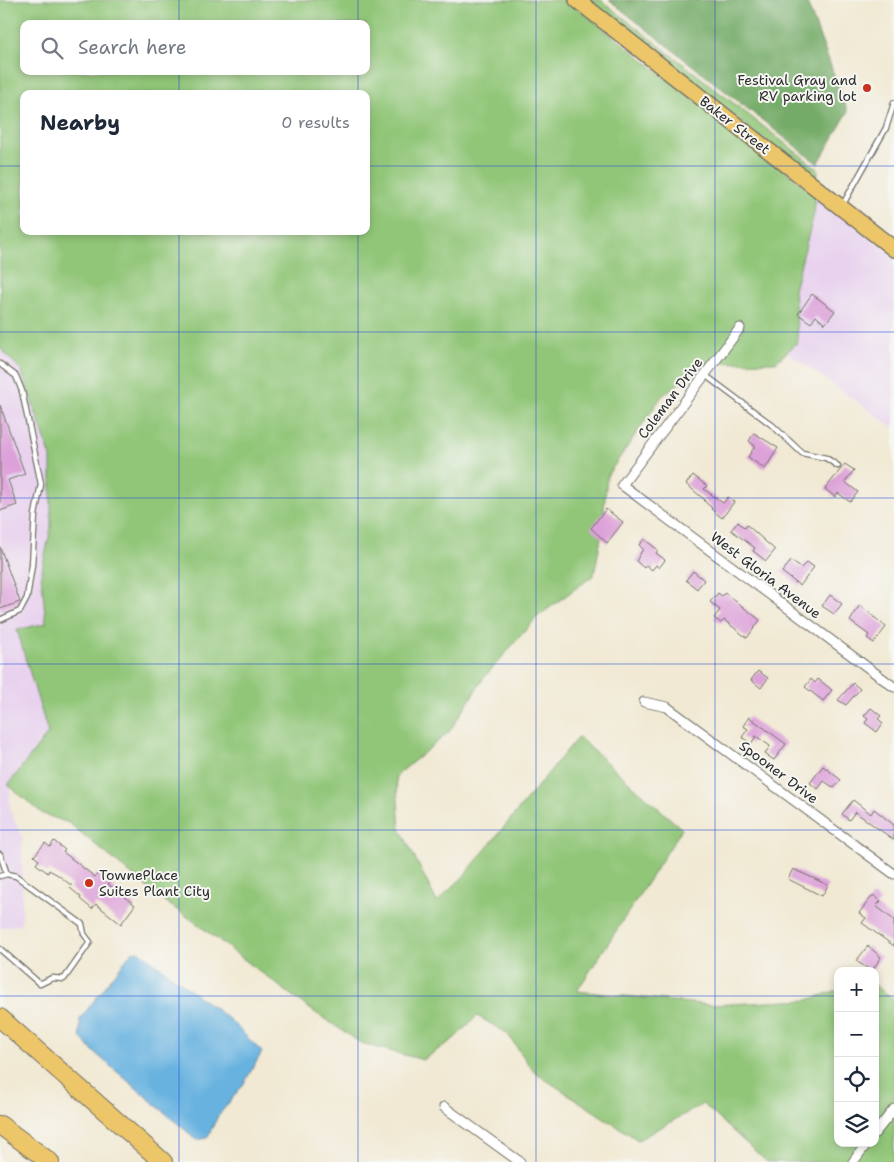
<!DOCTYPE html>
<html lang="en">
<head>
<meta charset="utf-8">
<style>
	body { margin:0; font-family:"Shantell Sans",sans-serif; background:#f2f2f3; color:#1f2937 }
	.controls { position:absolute; right:15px; bottom:15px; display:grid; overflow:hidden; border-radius:10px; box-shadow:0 2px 8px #0003 }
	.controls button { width:45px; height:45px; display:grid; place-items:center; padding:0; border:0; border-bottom:1px solid #e0e1e3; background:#fff; color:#1f2937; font:25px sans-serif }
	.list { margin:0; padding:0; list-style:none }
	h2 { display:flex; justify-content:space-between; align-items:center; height:65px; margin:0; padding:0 20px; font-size:21px }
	h2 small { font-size:16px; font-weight:400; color:#747a83 }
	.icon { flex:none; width:28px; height:28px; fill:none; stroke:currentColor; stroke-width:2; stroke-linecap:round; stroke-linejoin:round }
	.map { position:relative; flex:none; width:894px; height:1162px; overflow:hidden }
	.search { position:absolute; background:#fff; box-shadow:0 2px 8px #0003; left:20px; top:20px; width:350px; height:55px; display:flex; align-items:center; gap:12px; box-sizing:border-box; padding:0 18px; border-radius:10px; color:#747a83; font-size:19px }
	.panel { position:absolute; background:#fff; box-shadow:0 2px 8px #0003; left:20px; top:90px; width:350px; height:145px; border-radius:10px }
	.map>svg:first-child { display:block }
	.built { fill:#e8d2ee }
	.green { fill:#91c678; stroke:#5e7852; fill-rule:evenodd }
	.forest { fill:#74ab68; stroke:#506b4a }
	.water { fill:#68b2e0; stroke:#4a6e86 }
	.building { fill:#dda1d9 }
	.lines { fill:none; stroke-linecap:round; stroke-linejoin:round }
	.lane-casing { stroke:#706e66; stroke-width:7 }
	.street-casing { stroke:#706e66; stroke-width:11 }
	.primary-casing { stroke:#706e66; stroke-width:18 }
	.highway-casing { stroke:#706e66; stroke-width:20 }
	.lane { stroke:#fff; stroke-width:4.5 }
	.street { stroke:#fff; stroke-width:9 }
	.primary { stroke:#ecc669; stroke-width:15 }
	.highway { stroke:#ecc669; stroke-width:18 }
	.grid { fill:none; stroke:#1d4ed8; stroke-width:1; stroke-opacity:0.55 }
	.poi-dot { fill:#c8321e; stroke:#f6f6f2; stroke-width:2 }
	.labels { text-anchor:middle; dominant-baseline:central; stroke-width:4; stroke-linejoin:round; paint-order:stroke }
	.poi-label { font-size:14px; fill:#2b2b2b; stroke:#f6f6f2; text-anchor:end }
	.street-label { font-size:14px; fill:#2b2b2b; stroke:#f6f6f2 }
</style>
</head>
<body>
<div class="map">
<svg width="894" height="1162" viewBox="0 0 894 1162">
	<rect width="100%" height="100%" fill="#f6f6f2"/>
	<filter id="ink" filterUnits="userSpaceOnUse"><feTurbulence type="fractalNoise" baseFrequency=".02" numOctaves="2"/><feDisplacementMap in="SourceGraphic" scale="10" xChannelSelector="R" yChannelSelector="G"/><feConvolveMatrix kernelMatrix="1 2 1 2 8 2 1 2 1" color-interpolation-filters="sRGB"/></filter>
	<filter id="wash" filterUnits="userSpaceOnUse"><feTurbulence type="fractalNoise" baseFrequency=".0096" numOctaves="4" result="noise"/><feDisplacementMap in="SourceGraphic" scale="20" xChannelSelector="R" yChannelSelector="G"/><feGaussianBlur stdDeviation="1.12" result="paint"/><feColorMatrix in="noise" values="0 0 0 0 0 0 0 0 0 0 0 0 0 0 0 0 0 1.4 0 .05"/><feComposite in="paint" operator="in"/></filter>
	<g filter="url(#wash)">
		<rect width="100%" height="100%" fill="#f1e9d3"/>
		<path class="built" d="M816,195L894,257V428L787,352L798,342L794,290L814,214Z
			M0,348L21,370L51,457V528L41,574L46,623L17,631L48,733L8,785L10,787V807L14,820L22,837V921L19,925L0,928Z"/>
		<path class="green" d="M0,0H567L816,195L814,214L794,290L798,342L776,362L706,363L662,396L607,476L602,532L594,575L537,617L483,679L449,732L396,776L400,828L437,902L463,877L578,737L682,829L577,991L710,1005L808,1000L838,990V1143H875V985L894,999V1162H767L703,1104L638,1140L534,1072L507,1033L477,1016L455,1038L423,1060L361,1043L307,1007L192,920L164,901L69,823L43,814L8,785L48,733L17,630L46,623L41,574L51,528V457L21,370L0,348ZM24,24H366V71H24ZM24,94H366V231H24Z
			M586,0H601L818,169L817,182Z"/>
		<path class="forest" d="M609,0H806L848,112L818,164Z"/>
		<path class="water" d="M139,951L230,1020L262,1052L243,1085L218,1116L207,1138L197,1140L94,1052L80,1037V1019L132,952Z"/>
		<g id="blocks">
			<path class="building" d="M812,294L835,311L825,324L816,316L811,323L798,314Z
				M0,405L25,474L8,480L17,505L0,511Z
				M754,433L778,448L765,469L748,457L755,446L749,441Z
				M845,464L854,470L845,482L858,492L850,502L838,493L835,497L825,489Z
				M693,475L707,486L704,489L723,503L728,497L734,502L722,518L711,509L712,508L704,501L705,500L686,484Z
				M606,509L623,522L607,543L591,528Z
				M738,522L745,528L747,525L775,550L766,561L753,551L755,548L731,530Z
				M644,539L658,550L656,553L665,560L659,568L656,565L652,570L646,565L644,568L636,561L643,549L639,545Z
				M0,547L20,602L0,609Z
				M791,561L801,568L807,562L814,567L800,586L782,572Z
				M693,571L704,580L697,589L686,580Z
				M718,593L722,596L725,593L760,620L747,638L724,620L721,623L714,618L720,610L710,602Z
				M830,595L842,604L834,614L822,606Z
				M860,605L886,627L874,643L867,638L869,635L850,621Z
				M758,671L768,678L761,688L751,680Z
				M811,679L815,683L818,679L832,690L823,701L805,687Z
				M853,683L860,689L846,705L838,700Z
				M871,708L881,716L878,719L883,723L877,732L865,723L868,719L864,716Z
				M749,717L786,744L774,760L765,754L770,746L756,736L751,744L742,737L748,729L743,726Z
				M823,766L841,780L834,788L824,781L818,789L810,783Z
				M853,800L871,814L874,809L894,825V840L855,812L849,820L842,814Z
				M54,841L65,850L63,852L95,877L99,872L110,881L108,884L135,905L121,924L96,904L92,909L80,899L81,897L70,888L72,886L58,875L49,870L48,873L36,864L39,860L34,856L45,843L50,847Z
				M793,869L828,885L822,896L788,879Z
				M873,895L881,901L876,906L894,920V946L862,923L866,918L859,913Z
				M868,946L881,957L872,971L856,961Z"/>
		</g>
	</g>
	<g filter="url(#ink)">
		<use href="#blocks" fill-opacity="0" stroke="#706e66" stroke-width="1"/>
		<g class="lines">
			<defs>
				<path id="lane" d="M842,206L886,128L894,103
					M0,364L16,376L22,391L41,484L35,515L32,565L27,598L20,611L0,620
					M705,375L772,425L802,453L826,458L838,466
					M0,854L7,874
					M0,876L7,874L16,876L82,924L84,934L90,942L64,979L52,978L40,984L0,949"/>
				<path id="street" d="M740,328L622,485L894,687
					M644,702L667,707L894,874
					M444,1107L520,1162
					M875,1133L894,1109
					M853,1162L867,1143"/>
				<path id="primary" d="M577,0L894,249"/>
				<path id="highway" d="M0,1018L163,1162
					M0,1125L50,1162"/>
			</defs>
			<use href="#lane" class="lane-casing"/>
			<use href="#street" class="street-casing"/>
			<use href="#primary" class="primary-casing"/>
			<use href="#highway" class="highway-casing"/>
			<use href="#lane" class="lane"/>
			<use href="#street" class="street"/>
			<use href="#primary" class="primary"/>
			<use href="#highway" class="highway"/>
		</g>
	</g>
	<path class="grid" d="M179,0V24M358,0V24M536,0V1162M715,0V1162M179,71V94M358,71V94M0,166H24M366,166H894M179,231V1162M358,231V1162M0,332H894M0,498H894M0,664H894M0,830H894M0,996H838M875,996H894"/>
	<g class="poi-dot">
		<circle cx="867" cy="88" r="5"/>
		<circle cx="89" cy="883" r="5"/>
	</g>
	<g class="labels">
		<g class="poi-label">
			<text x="857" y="80">Festival Gray and<tspan x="857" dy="16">RV parking lot</tspan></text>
			<text x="99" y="875" text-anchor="start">TownePlace<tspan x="99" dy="16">Suites Plant City</tspan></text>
		</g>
		<g class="street-label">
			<text transform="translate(735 125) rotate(38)">Baker Street</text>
			<text transform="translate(670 398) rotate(-53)">Coleman Drive</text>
			<text transform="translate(766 575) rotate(37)">West Gloria Avenue</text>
			<text transform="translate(779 772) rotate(37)">Spooner Drive</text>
		</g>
	</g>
</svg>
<div class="controls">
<button>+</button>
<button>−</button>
<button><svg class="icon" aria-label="locate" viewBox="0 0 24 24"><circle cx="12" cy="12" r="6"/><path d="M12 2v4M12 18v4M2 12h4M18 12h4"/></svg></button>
<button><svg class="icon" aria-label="layers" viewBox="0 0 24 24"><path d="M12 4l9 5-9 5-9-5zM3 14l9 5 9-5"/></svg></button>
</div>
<div class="search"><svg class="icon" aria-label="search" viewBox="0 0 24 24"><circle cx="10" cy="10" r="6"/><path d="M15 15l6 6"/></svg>Search here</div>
<section class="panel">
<h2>Nearby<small>0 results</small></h2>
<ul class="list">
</ul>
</section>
</div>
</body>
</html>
